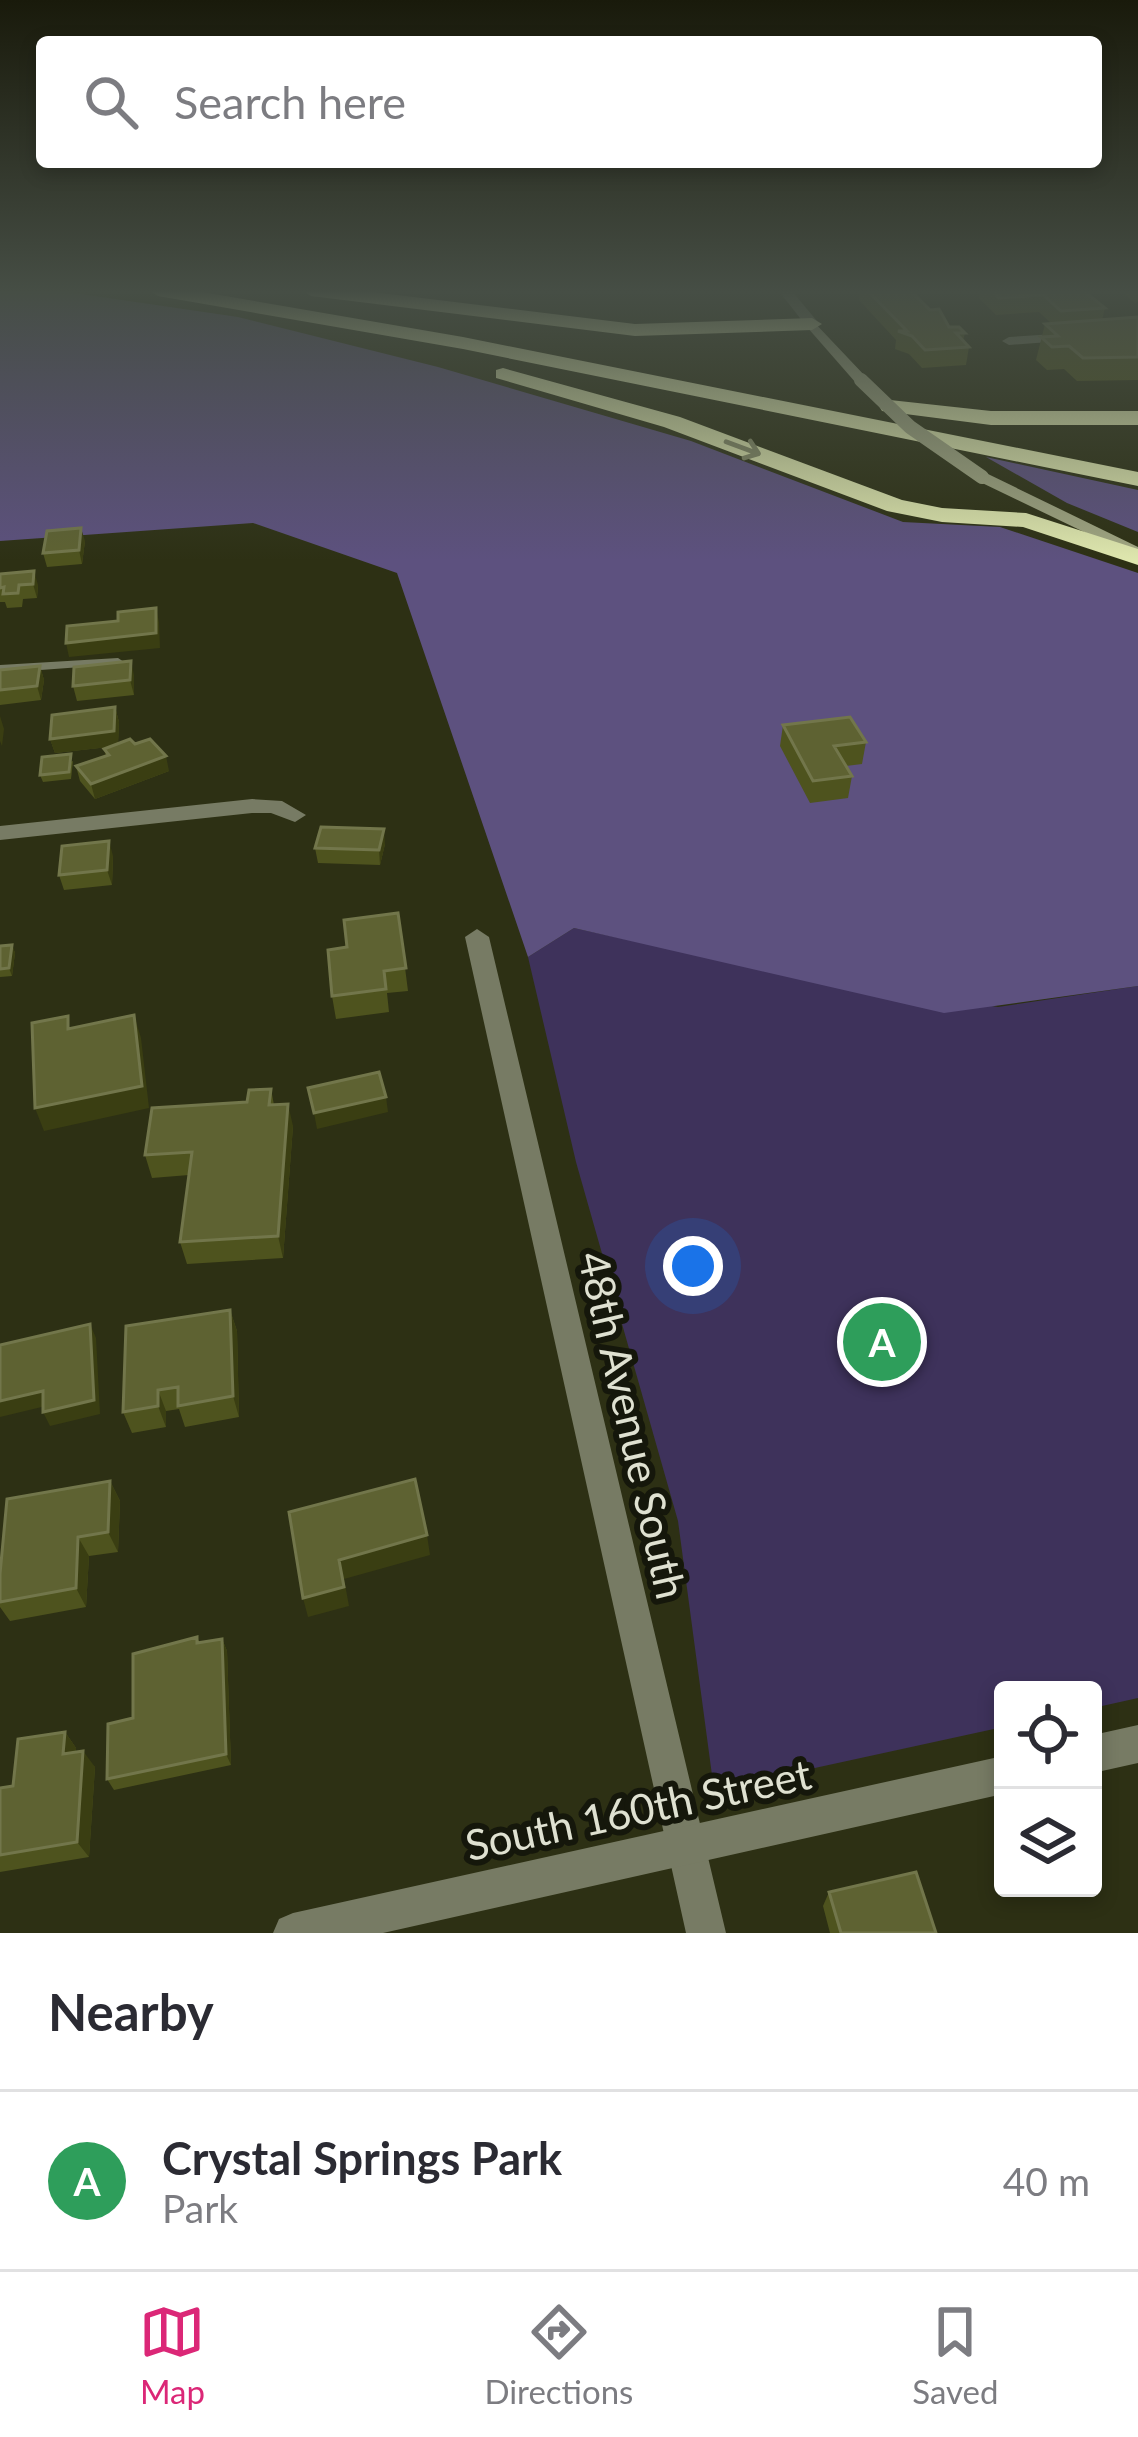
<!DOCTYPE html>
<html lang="en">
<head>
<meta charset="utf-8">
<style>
	body { margin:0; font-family:Lato,sans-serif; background:#f7f7f7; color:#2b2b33 }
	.controls { position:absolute; right:36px; bottom:36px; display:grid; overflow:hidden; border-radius:12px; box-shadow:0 6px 18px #0003 }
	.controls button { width:108px; height:108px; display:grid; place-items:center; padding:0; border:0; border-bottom:3px solid #e1e1e2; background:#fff; color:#2b2b33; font:60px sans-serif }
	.you { position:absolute; left:693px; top:1266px; width:42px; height:42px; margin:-30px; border:9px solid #fff; border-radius:50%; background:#1a73e8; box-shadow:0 0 0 18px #1a73e833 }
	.badge { display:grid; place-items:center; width:78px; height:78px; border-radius:50%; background:#db2777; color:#fff; font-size:39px; font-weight:700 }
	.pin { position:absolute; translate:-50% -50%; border:6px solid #fff; box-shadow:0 3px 12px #0006 }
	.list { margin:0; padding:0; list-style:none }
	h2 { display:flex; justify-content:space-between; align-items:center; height:156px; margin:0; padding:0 48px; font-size:51px }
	h2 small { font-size:39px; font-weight:400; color:#7c7c81 }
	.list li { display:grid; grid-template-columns:78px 1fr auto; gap:36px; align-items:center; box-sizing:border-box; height:180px; padding:0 48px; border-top:3px solid #e1e1e2 }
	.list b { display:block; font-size:45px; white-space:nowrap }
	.list p { margin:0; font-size:39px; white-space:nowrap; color:#7c7c81 }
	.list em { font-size:39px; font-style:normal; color:#7c7c81 }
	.icon { flex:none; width:66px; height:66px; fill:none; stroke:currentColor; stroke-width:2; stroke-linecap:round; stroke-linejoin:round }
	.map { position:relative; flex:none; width:1138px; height:1933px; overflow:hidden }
	.search { position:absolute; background:#fff; box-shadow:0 6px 18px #0003; left:36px; right:36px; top:36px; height:132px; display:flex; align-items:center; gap:30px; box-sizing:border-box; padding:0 42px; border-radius:12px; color:#7c7c81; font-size:45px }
	.sheet { height:336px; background:#fff }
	nav { display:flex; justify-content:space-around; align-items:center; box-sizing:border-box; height:168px; border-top:3px solid #e1e1e2; background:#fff; font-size:33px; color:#7c7c81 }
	nav a { display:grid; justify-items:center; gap:6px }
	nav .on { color:#db2777 }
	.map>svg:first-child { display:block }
	.green { fill:#3e325b }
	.forest { fill:#5d517f }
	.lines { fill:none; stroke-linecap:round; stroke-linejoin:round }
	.service { fill:#777b64; fill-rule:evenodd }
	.minor { fill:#777b64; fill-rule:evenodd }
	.tertiary { fill:#777b64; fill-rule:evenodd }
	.secondary { fill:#a1a682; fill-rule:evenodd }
	.motorway { fill:#dfe7ae; fill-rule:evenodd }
	.secondary-bridge { stroke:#a1a682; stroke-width:14 }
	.wall { fill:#4e531e }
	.shaded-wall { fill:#3a3e12 }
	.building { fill:#5e6232; stroke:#72764b; stroke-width:3 }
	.oneway { stroke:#848965 }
	.labels { text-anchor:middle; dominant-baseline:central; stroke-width:12; stroke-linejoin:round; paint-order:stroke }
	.near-street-label { font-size:42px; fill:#dfe1d1; stroke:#15170b }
</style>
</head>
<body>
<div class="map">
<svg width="1138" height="1933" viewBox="0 0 1138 1933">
	<rect width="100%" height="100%" fill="#2d3014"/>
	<path class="green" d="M574,928L757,968L998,1007L1138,986V1698L1093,1708V1690H1003V1727L714,1790L678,1521L576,1162L528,957Z"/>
	<path class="forest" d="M0,290H54L238,317L438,367L691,441L903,522L1000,527L1138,573V986L944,1013L574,928L528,957L397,573L253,523L0,541Z
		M986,457L1138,490V532L1067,503Z"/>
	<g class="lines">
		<path class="service" d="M118,658L124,662L122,664L0,673V665Z"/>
		<path class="minor" d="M1070,333L1077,337L1075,340L1009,345L1002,341L1009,337Z
			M252,799L282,801L306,815L295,822L271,813H252L0,840V826Z
			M477,929L489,937L726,1933H686L465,937Z"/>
		<path class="tertiary" d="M778,290H791L817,321V327H807Z
			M1138,1725V1763L1093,1773V1735Z
			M1003,1756V1794L383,1933H273L279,1919L293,1913Z"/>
		<path class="secondary" d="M812,320L866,377V383H856L807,327L806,324Z
			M976,474H988L1138,547V558L976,480Z"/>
		<path class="motorway" d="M149,290H190L463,337L1138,472V486L463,349L158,296Z
			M302,290H356L635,324L812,318L822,324L812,330L635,336L311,296Z
			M503,368L680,417L902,500L942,508L1026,513L1138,549V565L1023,527L942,522L887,511L664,427L496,378V370Z
			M890,400L991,411H1138V425H991L882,411L879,406Z"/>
		<path class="secondary-bridge" d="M861,380L910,427L982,477"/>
	</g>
	<path class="wall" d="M860,290H910L949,327L965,333L963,341L969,347L966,365L922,368L909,354L895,349L896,340L859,300Z
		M980,290H1083L1105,308L1102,320L1138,317V380L1077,381L1064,369L1047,370L1036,360L1045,324H1052L1039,312L996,315L979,298Z
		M1119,290H1138V302L1135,303Z
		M85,541L82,564L47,567L43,553Z
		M0,574L38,585L37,598L23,599L22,607L7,608L5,602H0Z
		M40,666L44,680L41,700L0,705V670Z
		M134,675V695L77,701L73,686Z
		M115,707L119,722L118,743L135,744L169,771L95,799L80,781L76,766L106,756L104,749L108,747L55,753L50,739Z
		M783,725L866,742L862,764L846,766L852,776L848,798L810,803L780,746Z
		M73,761L71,779L43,782L40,775Z
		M385,844L380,865L318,863L315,848Z
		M113,856L112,885L64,890L59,875Z
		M398,913L408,991L387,993L389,1012L336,1019L332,996L347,947Z
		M12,945L15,953L12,976L0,977V946Z
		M271,1089L274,1105L293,1126L283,1258L187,1264L180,1242L189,1175L152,1178L145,1155Z
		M230,1310L237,1331L239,1417L185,1427L179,1409L166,1411V1427L132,1433L123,1412Z
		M110,1481L120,1501L118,1552L89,1556L86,1607L10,1621L0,1607V1574Z
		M197,1637L200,1643L222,1639L227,1651L231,1765L114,1790L107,1779L133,1718Z
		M65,1732L76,1748V1752L95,1767L89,1857L0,1872V1788L13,1786Z
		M829,1892L936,1933H830L823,1906Z"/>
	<path class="shaded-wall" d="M81,528L85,541L82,564L79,550Z
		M34,571L38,585L37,598L33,584Z
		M156,608L159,622L160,648L69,657L66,643Z
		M131,661L134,675V695L130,680Z
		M40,666L44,680L41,700L37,686Z
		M115,707L119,722L118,746L55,753L50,739Z
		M0,716L4,729L2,746L0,741Z
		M166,756L169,771L95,799L91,784Z
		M384,829L385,844L380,865L379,850Z
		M109,841L113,856L112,885L107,870Z
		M12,945L15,953L12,976L9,968Z
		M134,1015L141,1038L149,1108L44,1131L35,1108Z
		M386,1097L388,1112L317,1129L314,1113Z
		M288,1104L293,1126L283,1258L278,1236Z
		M230,1310L237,1331L239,1417L233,1396Z
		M90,1324L96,1338L100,1414L50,1426L43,1412Z
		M158,1390L166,1411V1427L158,1406Z
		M43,1391L50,1405L0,1417V1401Z
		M110,1481L120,1501L118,1552L108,1532Z
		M427,1535L430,1555L344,1579L349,1606L308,1617L303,1598L339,1560Z
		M78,1537L89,1556L86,1607L76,1588Z
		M222,1639L227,1651L231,1765L226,1754Z
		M65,1732L76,1748L75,1771L63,1754Z
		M83,1751L95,1767L89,1857L77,1842Z"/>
	<path class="building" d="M867,290H910L930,310L939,309L949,327H959L965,333H956L969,347L925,350L912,336L898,331H907Z
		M991,290H1083L1105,308L1061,311L1043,295L999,298Z
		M1138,317V357L1083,358L1069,346L1052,347L1041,337L1058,336L1045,324Z
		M81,528L79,550L43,553L47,531Z
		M34,571L33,584L19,585L18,593L3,594L4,587L0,588V574Z
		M156,608V633L66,643L67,626L118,621V612Z
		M131,661L130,680L73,686L74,667Z
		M40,666L37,686L0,690V670Z
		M115,707L114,731L50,739L52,715Z
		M850,717L866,742L834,746L852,776L813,781L783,725Z
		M130,739L135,744L150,739L166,756L91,784L76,766L109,755L104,749Z
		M71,754L69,772L40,775L42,757Z
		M321,827L384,829L379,850L315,848Z
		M109,841L107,870L59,875L62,846Z
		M398,913L406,968L384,971L386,989L332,996L328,950L347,947L344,920Z
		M12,945L9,968L0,969V946Z
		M134,1015L142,1086L35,1108L32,1023L68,1016V1029Z
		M379,1072L386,1097L314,1113L308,1088Z
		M271,1089L269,1105L288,1104L278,1236L180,1242L192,1152L145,1155L152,1108L247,1102L249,1090Z
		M230,1310L233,1396L178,1406V1387L158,1390V1406L123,1412L126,1326Z
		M90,1324L94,1400L43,1412V1391L0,1401V1345Z
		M415,1479L427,1535L339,1560L344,1587L303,1598L289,1512Z
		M110,1481L108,1532L78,1537L76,1588L0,1602V1574L7,1499Z
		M197,1637V1643L222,1639L226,1754L107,1779L108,1724L133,1718V1654Z
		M65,1732L63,1754L83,1751L77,1842L0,1855V1788L13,1786L18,1739Z
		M916,1872L936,1933H841L829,1892Z"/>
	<defs><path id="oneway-shaft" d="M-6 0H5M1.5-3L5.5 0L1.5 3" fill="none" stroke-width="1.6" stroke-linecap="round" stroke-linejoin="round" transform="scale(3)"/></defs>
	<use class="oneway" href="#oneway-shaft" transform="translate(743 448) rotate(20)"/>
	<linearGradient id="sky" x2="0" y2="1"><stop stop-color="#191a0b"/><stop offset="0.52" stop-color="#464e45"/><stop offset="1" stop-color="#464e45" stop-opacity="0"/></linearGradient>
	<rect width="1138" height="561" fill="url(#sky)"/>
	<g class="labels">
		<g class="near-street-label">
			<text transform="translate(633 1425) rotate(77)">48th Avenue South</text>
			<text transform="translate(638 1809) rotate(-12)">South 160th Street</text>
		</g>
	</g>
</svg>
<div class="controls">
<button><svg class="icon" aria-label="locate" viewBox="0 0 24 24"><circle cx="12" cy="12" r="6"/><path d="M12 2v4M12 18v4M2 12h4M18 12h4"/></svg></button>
<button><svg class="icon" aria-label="layers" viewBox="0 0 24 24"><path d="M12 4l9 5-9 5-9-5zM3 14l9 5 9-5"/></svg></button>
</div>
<div class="you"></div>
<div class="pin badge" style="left:882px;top:1342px;background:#2e9e5b">A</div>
<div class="search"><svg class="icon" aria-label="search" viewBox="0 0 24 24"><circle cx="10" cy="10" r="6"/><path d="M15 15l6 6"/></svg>Search here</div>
</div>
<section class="sheet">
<h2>Nearby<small></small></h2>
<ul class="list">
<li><span class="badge" style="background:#2e9e5b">A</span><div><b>Crystal Springs Park</b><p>Park</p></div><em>40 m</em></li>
</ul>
</section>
<nav>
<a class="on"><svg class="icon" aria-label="map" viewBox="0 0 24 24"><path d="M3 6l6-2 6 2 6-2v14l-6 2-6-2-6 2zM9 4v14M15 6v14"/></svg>Map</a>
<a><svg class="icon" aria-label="directions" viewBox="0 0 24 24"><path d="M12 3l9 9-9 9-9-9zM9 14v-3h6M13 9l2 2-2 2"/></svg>Directions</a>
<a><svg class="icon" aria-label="saved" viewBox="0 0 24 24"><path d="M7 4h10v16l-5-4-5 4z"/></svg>Saved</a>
</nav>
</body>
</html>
